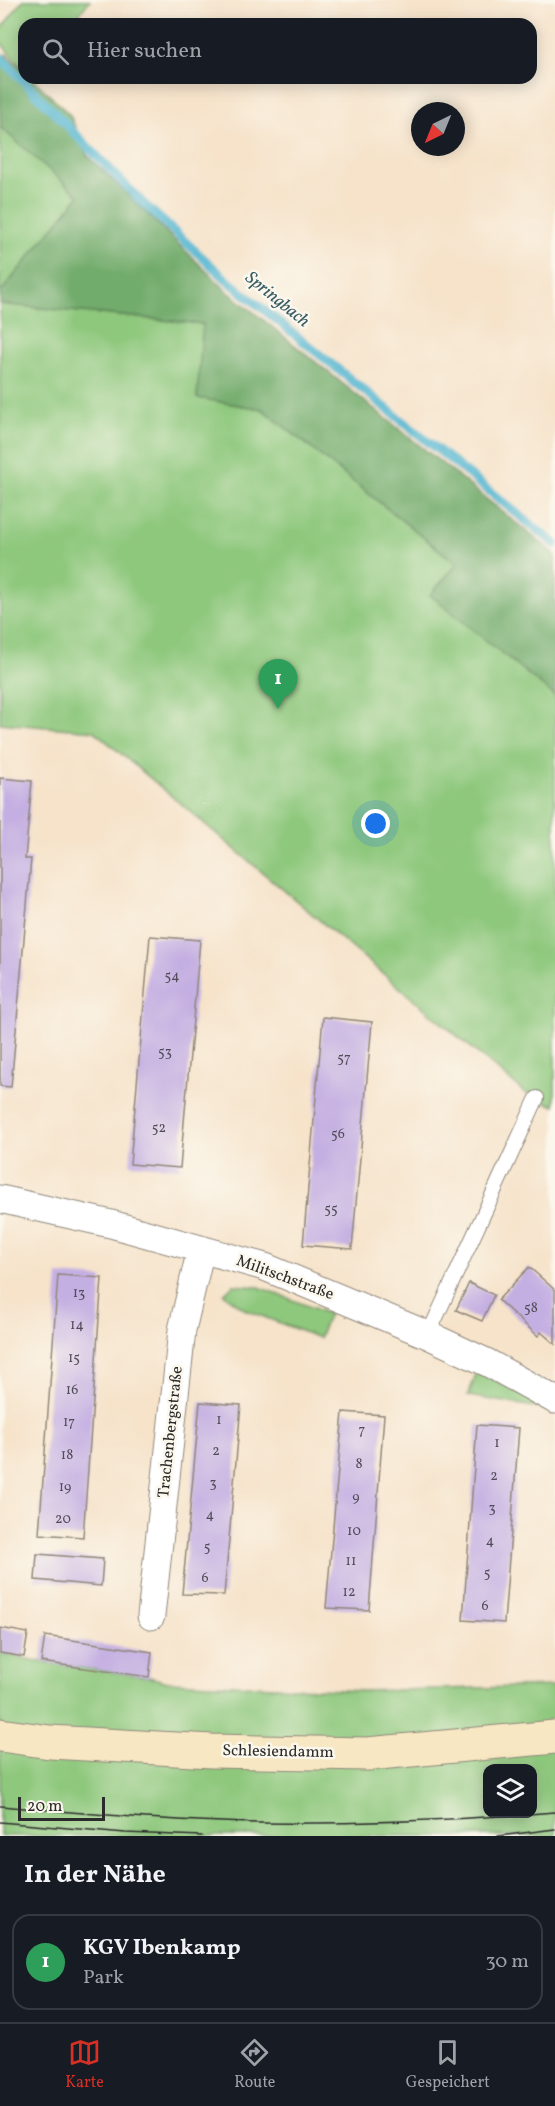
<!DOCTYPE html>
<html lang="de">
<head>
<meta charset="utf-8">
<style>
	body { margin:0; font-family:Vollkorn,serif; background:#242831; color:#f1f3f6 }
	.controls { position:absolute; right:18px; bottom:18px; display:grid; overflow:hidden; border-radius:12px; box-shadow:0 3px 15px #0003 }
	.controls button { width:54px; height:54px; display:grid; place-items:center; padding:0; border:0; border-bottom:2px solid #363941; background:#171b24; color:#f1f3f6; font:30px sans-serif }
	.compass { position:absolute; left:411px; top:102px; width:54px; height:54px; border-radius:50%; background:#171b24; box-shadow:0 3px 15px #0003; rotate:223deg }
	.scale { position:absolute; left:18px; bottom:15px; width:87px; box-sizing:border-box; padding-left:6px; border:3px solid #2b2b2b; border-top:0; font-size:16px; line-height:21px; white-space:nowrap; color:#2b2b2b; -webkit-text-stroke:4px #fbf7ec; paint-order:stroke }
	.you { position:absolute; left:376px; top:824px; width:21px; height:21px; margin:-15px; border:4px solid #fff; border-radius:50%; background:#1a73e8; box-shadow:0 0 0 9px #1a73e833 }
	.badge { display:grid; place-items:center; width:39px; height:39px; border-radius:50%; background:#d93025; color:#fff; font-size:20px; font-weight:700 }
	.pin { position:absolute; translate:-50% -50px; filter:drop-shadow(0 2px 3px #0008) }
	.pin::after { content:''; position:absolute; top:32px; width:21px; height:18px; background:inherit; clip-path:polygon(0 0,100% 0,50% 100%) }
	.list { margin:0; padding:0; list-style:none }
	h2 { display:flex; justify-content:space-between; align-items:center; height:78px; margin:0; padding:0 24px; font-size:26px }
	h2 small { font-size:20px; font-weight:400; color:#9ea1a6 }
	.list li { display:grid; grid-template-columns:39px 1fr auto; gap:18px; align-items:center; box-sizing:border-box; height:96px; margin:0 12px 12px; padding:0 12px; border:2px solid #363941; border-radius:18px }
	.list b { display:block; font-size:22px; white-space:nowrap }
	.list p { margin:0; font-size:20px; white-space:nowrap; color:#9ea1a6 }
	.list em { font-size:20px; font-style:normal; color:#9ea1a6 }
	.icon { flex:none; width:33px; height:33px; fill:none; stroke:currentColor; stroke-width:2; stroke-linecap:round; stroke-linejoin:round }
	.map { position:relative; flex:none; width:555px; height:1836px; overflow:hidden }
	.search { position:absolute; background:#171b24; box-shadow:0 3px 15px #0003; left:18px; right:18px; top:18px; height:66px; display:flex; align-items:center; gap:15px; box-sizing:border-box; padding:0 21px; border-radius:18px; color:#9ea1a6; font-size:22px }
	.sheet { height:186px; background:#171b24 }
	nav { display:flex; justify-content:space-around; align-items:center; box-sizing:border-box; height:84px; border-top:2px solid #363941; background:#171b24; font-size:16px; color:#9ea1a6 }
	nav a { display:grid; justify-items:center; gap:3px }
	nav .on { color:#d93025 }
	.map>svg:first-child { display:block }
	.green { fill:#8ec87d; stroke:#5c7a54; stroke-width:1.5; fill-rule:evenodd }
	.forest { fill:#72ac6c; stroke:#4e6c4c; stroke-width:1.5 }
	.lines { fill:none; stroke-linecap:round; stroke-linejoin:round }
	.stream { stroke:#53b6d1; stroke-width:9 }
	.building { fill:#c4afe2 }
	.lane-casing { stroke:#90877a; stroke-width:16 }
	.street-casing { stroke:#90877a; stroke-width:29 }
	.secondary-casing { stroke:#90877a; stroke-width:35 }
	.lane { stroke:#fff; stroke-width:14 }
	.street { stroke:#fff; stroke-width:27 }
	.secondary { stroke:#f7e8c3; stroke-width:33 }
	.tram { stroke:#2b2b2b; stroke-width:1.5 }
	.labels { text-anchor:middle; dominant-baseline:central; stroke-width:5; stroke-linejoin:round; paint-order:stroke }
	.number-label { font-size:14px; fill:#514c59 }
	.street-label { font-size:16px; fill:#2b2b2b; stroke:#fbf7ec }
	.water-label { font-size:18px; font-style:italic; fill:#395c65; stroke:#fbf7ec }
</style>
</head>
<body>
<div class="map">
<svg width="555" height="1836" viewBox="0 0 555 1836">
	<rect width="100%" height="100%" fill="#fbf7ec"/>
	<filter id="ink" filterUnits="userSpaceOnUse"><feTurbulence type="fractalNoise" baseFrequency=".0167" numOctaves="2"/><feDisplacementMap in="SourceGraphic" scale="12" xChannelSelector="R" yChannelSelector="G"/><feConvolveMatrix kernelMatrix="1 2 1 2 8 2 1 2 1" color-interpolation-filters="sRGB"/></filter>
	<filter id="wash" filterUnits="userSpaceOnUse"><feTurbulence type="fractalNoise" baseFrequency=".008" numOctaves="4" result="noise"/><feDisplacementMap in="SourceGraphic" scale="24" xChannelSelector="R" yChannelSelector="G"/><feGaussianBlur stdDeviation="1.35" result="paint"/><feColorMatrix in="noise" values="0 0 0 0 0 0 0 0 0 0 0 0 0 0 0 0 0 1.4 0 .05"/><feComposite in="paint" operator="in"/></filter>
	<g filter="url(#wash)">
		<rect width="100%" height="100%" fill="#f6e3ca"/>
		<path class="green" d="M23,0H90L72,24H24V70L0,42V30Z
			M2,126L79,196L0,293V127Z
			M0,304L204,324L197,398L262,409L457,564L431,595L555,696V1106L524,1092L94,731L0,723Z
			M233,1285L259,1287L329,1314L319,1338L246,1310L224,1294Z
			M477,1371L553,1410L468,1396Z
			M0,1653L41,1662L149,1677L168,1682L362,1691L555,1686V1836H0ZM488,1768H532V1814H488Z"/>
		<path class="forest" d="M6,54L24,71V78H32L70,115L87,155L226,290L555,554V696L430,595L457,564L262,409L197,398L203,324L0,304V293L79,196L0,127V59Z"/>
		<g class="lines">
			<path class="stream" d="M0,57L142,202L227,280L555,544"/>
		</g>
		<g id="blocks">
			<path class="building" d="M0,778L32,781L25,859H31L11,1087L0,1086Z
				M150,936L200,940L180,1168L130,1164Z
				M323,1017L372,1022L352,1249L303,1245Z
				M529,1267L555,1290V1344L541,1332L538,1336L498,1300Z
				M58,1275L102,1278L83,1537L39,1534Z
				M469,1283L494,1295L482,1321L456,1310Z
				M200,1402L241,1405L224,1595L182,1594Z
				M343,1412L384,1415L369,1610L326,1608Z
				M477,1425L519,1428L504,1623L463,1620Z
				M37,1554L103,1559L101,1586L35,1580Z
				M0,1628L28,1633L24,1657L0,1653Z
				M45,1636L152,1652L149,1677L41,1662Z"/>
		</g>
	</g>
	<g filter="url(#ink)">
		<use href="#blocks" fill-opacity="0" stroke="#90877a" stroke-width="1.5"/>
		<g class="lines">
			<defs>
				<path id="lane" d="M428,1335L537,1098"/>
				<path id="street" d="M0,1199L111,1224L265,1267L428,1335L488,1363L555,1400
					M151,1616L182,1330L201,1249"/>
				<path id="secondary" d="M0,1735L50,1742L212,1751L367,1754L555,1737"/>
			</defs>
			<use href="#lane" class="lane-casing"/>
			<use href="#street" class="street-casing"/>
			<use href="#secondary" class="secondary-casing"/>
			<use href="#lane" class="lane"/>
			<use href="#street" class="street"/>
			<use href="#secondary" class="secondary"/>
			<path class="tram" d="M0,1806C86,1813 173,1822 259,1823C358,1824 457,1820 555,1812
				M0,1822L125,1833L202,1836
				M498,1836L555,1829"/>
		</g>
	</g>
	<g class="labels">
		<g class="number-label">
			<text x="172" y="976">54</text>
			<text x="165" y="1052">53</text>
			<text x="344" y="1058">57</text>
			<text x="159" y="1128">52</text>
			<text x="338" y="1134">56</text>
			<text x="331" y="1209">55</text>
			<text x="79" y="1293">13</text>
			<text x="531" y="1308">58</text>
			<text x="77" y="1325">14</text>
			<text x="74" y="1358">15</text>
			<text x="72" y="1390">16</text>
			<text x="219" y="1420">1</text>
			<text x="69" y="1422">17</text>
			<text x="362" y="1430">7</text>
			<text x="497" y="1443">1</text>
			<text x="216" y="1451">2</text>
			<text x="67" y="1455">18</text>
			<text x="359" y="1464">8</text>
			<text x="494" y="1476">2</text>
			<text x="213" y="1483">3</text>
			<text x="65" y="1487">19</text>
			<text x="356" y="1497">9</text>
			<text x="492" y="1508">3</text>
			<text x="210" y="1515">4</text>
			<text x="63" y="1519">20</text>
			<text x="354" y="1531">10</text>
			<text x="490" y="1541">4</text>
			<text x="207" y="1547">5</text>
			<text x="351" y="1561">11</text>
			<text x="487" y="1573">5</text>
			<text x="205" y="1578">6</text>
			<text x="349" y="1592">12</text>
			<text x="485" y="1606">6</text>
		</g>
		<g class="street-label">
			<text transform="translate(285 1278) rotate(20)">Militschstraße</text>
			<text transform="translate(171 1432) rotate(-84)">Trachenbergstraße</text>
			<text transform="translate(278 1752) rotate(1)">Schlesiendamm</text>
		</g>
		<g class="water-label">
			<text transform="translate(277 300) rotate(39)">Springbach</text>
		</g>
	</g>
</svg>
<div class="controls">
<button><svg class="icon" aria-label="layers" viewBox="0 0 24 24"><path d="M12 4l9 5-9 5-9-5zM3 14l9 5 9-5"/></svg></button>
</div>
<svg class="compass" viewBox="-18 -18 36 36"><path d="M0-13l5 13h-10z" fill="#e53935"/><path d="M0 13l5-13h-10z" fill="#9ea1a6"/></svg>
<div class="scale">20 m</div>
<div class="you"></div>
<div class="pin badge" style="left:278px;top:709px;background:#2e9e5b">1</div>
<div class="search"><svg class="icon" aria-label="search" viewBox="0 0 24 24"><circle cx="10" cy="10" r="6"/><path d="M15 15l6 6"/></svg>Hier suchen</div>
</div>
<section class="sheet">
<h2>In der Nähe<small></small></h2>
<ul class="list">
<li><span class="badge" style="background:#2e9e5b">1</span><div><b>KGV Ibenkamp</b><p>Park</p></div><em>30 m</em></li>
</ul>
</section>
<nav>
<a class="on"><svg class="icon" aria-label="map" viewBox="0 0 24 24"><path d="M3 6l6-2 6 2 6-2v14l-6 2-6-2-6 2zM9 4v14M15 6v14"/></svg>Karte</a>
<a><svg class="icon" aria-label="directions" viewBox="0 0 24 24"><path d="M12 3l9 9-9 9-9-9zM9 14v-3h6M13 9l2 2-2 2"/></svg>Route</a>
<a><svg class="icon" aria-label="saved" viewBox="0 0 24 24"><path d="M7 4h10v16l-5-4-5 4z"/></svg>Gespeichert</a>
</nav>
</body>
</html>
